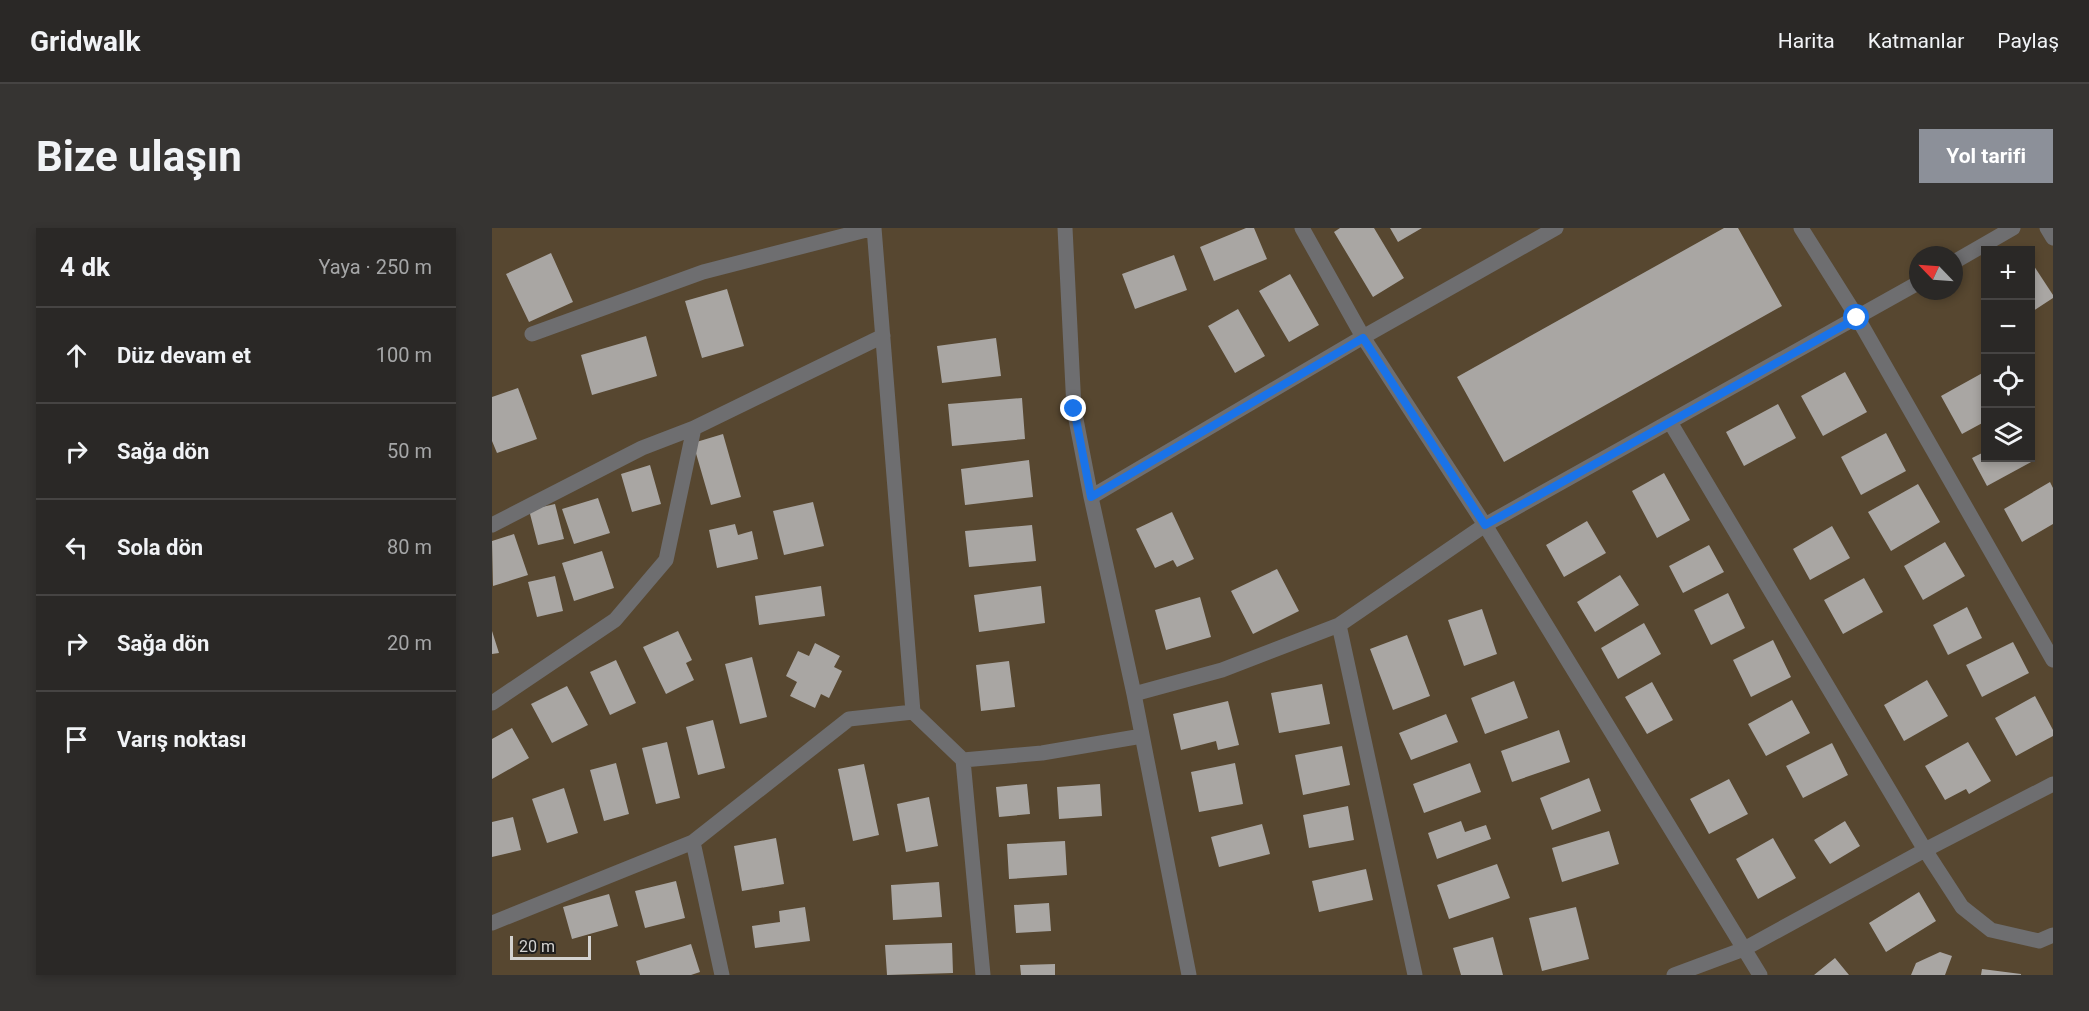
<!DOCTYPE html>
<html lang="tr">
<head>
<meta charset="utf-8">
<style>
	body { margin:0; font-family:Roboto,sans-serif; background:#363432; color:#f1f3f6 }
	.controls { position:absolute; right:18px; top:18px; display:grid; overflow:hidden; border-radius:0px; box-shadow:0 3px 9px #0003 }
	.controls button { width:54px; height:54px; display:grid; place-items:center; padding:0; border:0; border-bottom:2px solid #464443; background:#2a2826; color:#f1f3f6; font:30px sans-serif }
	.compass { position:absolute; left:1417px; top:18px; width:54px; height:54px; border-radius:50%; background:#2a2826; box-shadow:0 3px 9px #0003; rotate:295deg }
	.scale { position:absolute; left:18px; bottom:15px; width:81px; box-sizing:border-box; padding-left:6px; border:3px solid #d3d2d0; border-top:0; font-size:16px; line-height:21px; white-space:nowrap; color:#d3d2d0; -webkit-text-stroke:4px #1e1d1c; paint-order:stroke }
	.stop { position:absolute; width:18px; height:18px; margin:-14px; border:4px solid #1a73e8; border-radius:50%; background:#fff }
	.stop.end { background:#1a73e8; border-color:#fff; box-shadow:0 2px 6px #0008 }
	.list { margin:0; padding:0; list-style:none }
	h2 { display:flex; justify-content:space-between; align-items:center; height:78px; margin:0; padding:0 24px; font-size:26px }
	h2 small { font-size:20px; font-weight:400; color:#a5a6a7 }
	.list li { display:grid; grid-template-columns:39px 1fr auto; gap:18px; align-items:center; box-sizing:border-box; height:96px; padding:0 24px; border-top:2px solid #464443 }
	.list b { display:block; font-size:22px; white-space:nowrap }
	.list em { font-size:20px; font-style:normal; color:#a5a6a7 }
	.icon { flex:none; width:33px; height:33px; fill:none; stroke:currentColor; stroke-width:2; stroke-linecap:round; stroke-linejoin:round }
	.map { position:relative; flex:none; width:1561px; height:747px; overflow:hidden; border-radius:0px }
	header { display:flex; align-items:center; gap:36px; box-sizing:border-box; height:84px; padding:0 30px; background:#2a2826; border-bottom:2px solid #464443 }
	header strong { font-size:28px }
	nav { display:flex; gap:33px; margin-inline-start:auto; font-size:21px }
	.intro { display:flex; align-items:center; justify-content:space-between; box-sizing:border-box; height:144px; padding:0 36px }
	h1 { margin:0; font-size:42px }
	.button { padding:15px 27px; border-radius:0px; background:#8c9099; color:#fff; font-size:21px; font-weight:700 }
	main { display:flex; gap:36px; padding:0 36px }
	aside { flex:1; background:#2a2826; border-radius:0px; box-shadow:0 3px 9px #0003 }
	.map>svg:first-child { display:block }
	.green { fill:#574730; fill-rule:evenodd }
	.building { fill:#a9a6a3 }
	.lines { fill:none; stroke-linecap:round; stroke-linejoin:round }
	.minor { stroke:#6e6e70; stroke-width:15 }
	.route { stroke:#1a73e8; stroke-width:8 }
</style>
</head>
<body>
<header>
<strong>Gridwalk</strong>
<nav><a>Harita</a><a>Katmanlar</a><a>Paylaş</a></nav>
</header>
<div class="intro"><h1>Bize ulaşın</h1><a class="button">Yol tarifi</a></div>
<main>
<aside>
<h2>4 dk<small>Yaya · 250 m</small></h2>
<ul class="list">
<li><svg class="icon" aria-label="ahead" viewBox="0 0 24 24"><path d="M12 20V5M6 11l6-6 6 6"/></svg><div><b>Düz devam et</b></div><em>100 m</em></li>
<li><svg class="icon" aria-label="right" viewBox="0 0 24 24"><path d="M7 20v-9h11M14 6l5 5-5 5"/></svg><div><b>Sağa dön</b></div><em>50 m</em></li>
<li><svg class="icon" aria-label="left" viewBox="0 0 24 24"><path d="M17 20v-9H6M10 6l-5 5 5 5"/></svg><div><b>Sola dön</b></div><em>80 m</em></li>
<li><svg class="icon" aria-label="right" viewBox="0 0 24 24"><path d="M7 20v-9h11M14 6l5 5-5 5"/></svg><div><b>Sağa dön</b></div><em>20 m</em></li>
<li><svg class="icon" aria-label="arrive" viewBox="0 0 24 24"><path d="M6 21V4h12l-3 4 3 4H6"/></svg><div><b>Varış noktası</b></div></li>
</ul>
</aside>
<div class="map">
<svg width="1561" height="747" viewBox="0 0 1561 747">
	<rect width="100%" height="100%" fill="#383633"/>
	<path class="green" d="M0,0H1561V747H0ZM1494,22H1538V230H1494ZM1426,27H1462V63H1426Z"/>
	<path class="building" d="M754,0H762L775,31L722,53L708,19Z
		M848,0H882L912,50L881,69L842,4Z
		M898,0H930L906,14Z
		M1232,0H1246L1290,78L1012,234L965,149Z
		M59,25L81,74L37,94L14,46Z
		M682,27L695,62L643,81L630,46Z
		M1538,32L1561,67V70L1538,85Z
		M798,46L827,97L797,114L767,63Z
		M235,61L252,118L210,130L193,73Z
		M746,81L773,128L743,145L716,98Z
		M154,108L165,148L100,167L89,127Z
		M504,110L509,148L450,155L445,118Z
		M1494,143V193L1470,206L1449,168Z
		M1353,144L1375,184L1331,208L1309,168Z
		M26,160L45,211L5,225L0,213V169Z
		M530,170L533,211L460,218L456,176Z
		M1286,176L1304,210L1252,238L1234,204Z
		M1394,205L1414,243L1369,267L1349,229Z
		M231,206L249,269L219,277L201,215Z
		M1494,223V230H1539L1541,233L1495,258L1480,230Z
		M537,232L541,269L473,277L469,241Z
		M158,237L169,276L140,284L129,246Z
		M1172,245L1198,292L1165,310L1140,263Z
		M1558,254L1561,260V296L1530,314L1512,281Z
		M1426,256L1448,294L1399,323L1376,284Z
		M106,270L118,305L82,316L70,281Z
		M321,274L332,318L292,327L281,283Z
		M63,276L72,311L46,317L37,282Z
		M680,284L702,331L685,339L681,332L663,340L644,301Z
		M1095,293L1114,325L1072,349L1054,317Z
		M243,296L246,307L260,303L266,331L225,340L217,302Z
		M540,297L544,333L477,339L473,303Z
		M1340,298L1358,330L1318,352L1301,321Z
		M22,306L36,347L1,358L0,313Z
		M1453,314L1473,348L1431,372L1412,338Z
		M1217,317L1232,344L1191,365L1177,338Z
		M110,323L122,360L82,373L70,335Z
		M785,341L807,383L761,406L739,363Z
		M1128,347L1147,377L1103,404L1085,374Z
		M63,348L71,383L45,389L36,354Z
		M1372,350L1391,384L1351,406L1332,372Z
		M329,358L333,388L267,397L263,368Z
		M549,358L553,395L487,404L482,367Z
		M1236,365L1253,400L1219,417L1202,382Z
		M708,369L719,409L674,422L663,382Z
		M1475,379L1490,410L1456,427L1441,397Z
		M990,381L1005,426L972,438L956,392Z
		M1152,395L1169,426L1126,451L1109,420Z
		M0,403L7,425L0,426Z
		M186,403L200,432L194,435L202,452L174,466L151,419Z
		M915,407L938,468L901,482L878,421Z
		M1281,412L1299,449L1259,469L1241,432Z
		M1521,414L1537,445L1490,469L1474,437Z
		M323,415L348,428L342,439L350,443L337,470L329,466L323,480L298,468L305,454L294,448L306,423L317,428Z
		M260,429L275,489L248,496L233,436Z
		M124,432L144,475L118,487L98,444Z
		M517,433L523,479L489,483L484,437Z
		M1435,452L1456,488L1412,513L1392,477Z
		M1022,453L1036,490L993,506L979,470Z
		M1160,454L1181,492L1155,506L1133,469Z
		M830,456L838,496L787,505L779,465Z
		M75,458L96,497L60,515L39,476Z
		M1543,468L1561,502V508L1524,528L1503,490Z
		M1300,472L1318,505L1274,528L1256,496Z
		M736,473L747,517L726,522L724,513L689,522L681,486Z
		M954,486L966,514L919,532L907,505Z
		M221,492L233,540L206,547L194,499Z
		M20,500L37,530L0,551V511Z
		M1067,502L1078,534L1020,554L1009,523Z
		M175,514L188,570L164,576L150,520Z
		M1476,514L1499,553L1477,566L1474,561L1453,572L1433,538Z
		M1340,515L1356,547L1311,570L1294,538Z
		M850,518L858,557L811,567L803,527Z
		M124,535L137,586L112,593L98,542Z
		M743,535L751,576L707,584L699,544Z
		M978,535L989,564L932,585L921,556Z
		M372,536L387,607L361,613L346,541Z
		M1097,550L1109,583L1060,602L1048,570Z
		M1237,551L1256,586L1217,606L1198,571Z
		M535,556L538,586L507,589L504,559Z
		M608,556L610,588L567,591L565,559Z
		M72,560L86,605L55,615L40,571Z
		M437,569L446,618L414,624L405,576Z
		M856,578L862,612L817,620L811,587Z
		M21,589L29,622L0,629V594Z
		M969,593L973,604L994,597L999,611L945,631L936,605Z
		M1353,593L1368,618L1338,636L1322,612Z
		M770,596L778,626L727,639L719,609Z
		M1117,603L1127,636L1070,654L1060,620Z
		M284,610L292,656L250,663L242,618Z
		M1281,610L1304,650L1266,671L1244,631Z
		M573,613L575,647L517,651L515,616Z
		M1005,636L1018,670L957,691L945,657Z
		M874,641L881,672L827,684L820,653Z
		M184,653L193,690L153,700L143,663Z
		M447,654L450,689L401,692L399,657Z
		M1427,664L1444,693L1394,724L1377,695Z
		M117,666L126,698L80,711L71,679Z
		M557,675L559,703L524,705L522,677Z
		M313,679L318,713L263,720L260,698L288,694L287,683Z
		M1084,679L1097,731L1050,743L1037,690Z
		M1001,709L1011,747H969L961,720Z
		M460,715L461,745L395,747L393,717Z
		M199,716L208,744L199,747H148L144,733Z
		M1448,724L1460,728L1453,747H1419L1424,735Z
		M1343,730L1357,747H1322Z
		M563,736V747H529L528,737Z
		M1490,741L1529,746V747H1489Z"/>
	<g class="lines">
		<path class="minor" d="M382,0L421,484L471,532L550,525L650,508
			M573,0L582,181L599,269
			M810,0L871,109L993,297L1268,747
			M1309,0L1365,89L1561,432
			M1555,0L1561,10
			M1462,34L1521,0
			M40,106L211,44L382,0
			M1178,194L1433,622L1470,679L1499,702L1547,713L1561,707
			M0,297L150,220L202,200L391,108
			M847,397L923,747
			M642,466L730,442L847,397L993,297L1426,55
			M0,475L123,392L174,332L202,200
			M471,532L491,747
			M201,614L230,747
			M0,695L201,614L357,491L421,484
			M697,747L642,466L599,269L871,109L1064,0
			M1182,747L1252,721L1433,622L1561,556"/>
	</g>
	<g class="lines">
		<path class="route" d="M582,181L599,269L871,110L993,297L1365,90"/>
	</g>
</svg>
<div class="controls">
<button>+</button>
<button>−</button>
<button><svg class="icon" aria-label="locate" viewBox="0 0 24 24"><circle cx="12" cy="12" r="6"/><path d="M12 2v4M12 18v4M2 12h4M18 12h4"/></svg></button>
<button><svg class="icon" aria-label="layers" viewBox="0 0 24 24"><path d="M12 4l9 5-9 5-9-5zM3 14l9 5 9-5"/></svg></button>
</div>
<svg class="compass" viewBox="-18 -18 36 36"><path d="M0-13l5 13h-10z" fill="#e53935"/><path d="M0 13l5-13h-10z" fill="#a5a6a7"/></svg>
<div class="scale">20 m</div>
<div class="stop" style="left:1365px;top:90px"></div>
<div class="stop end" style="left:582px;top:181px"></div>
</div>
</main>
</body>
</html>
